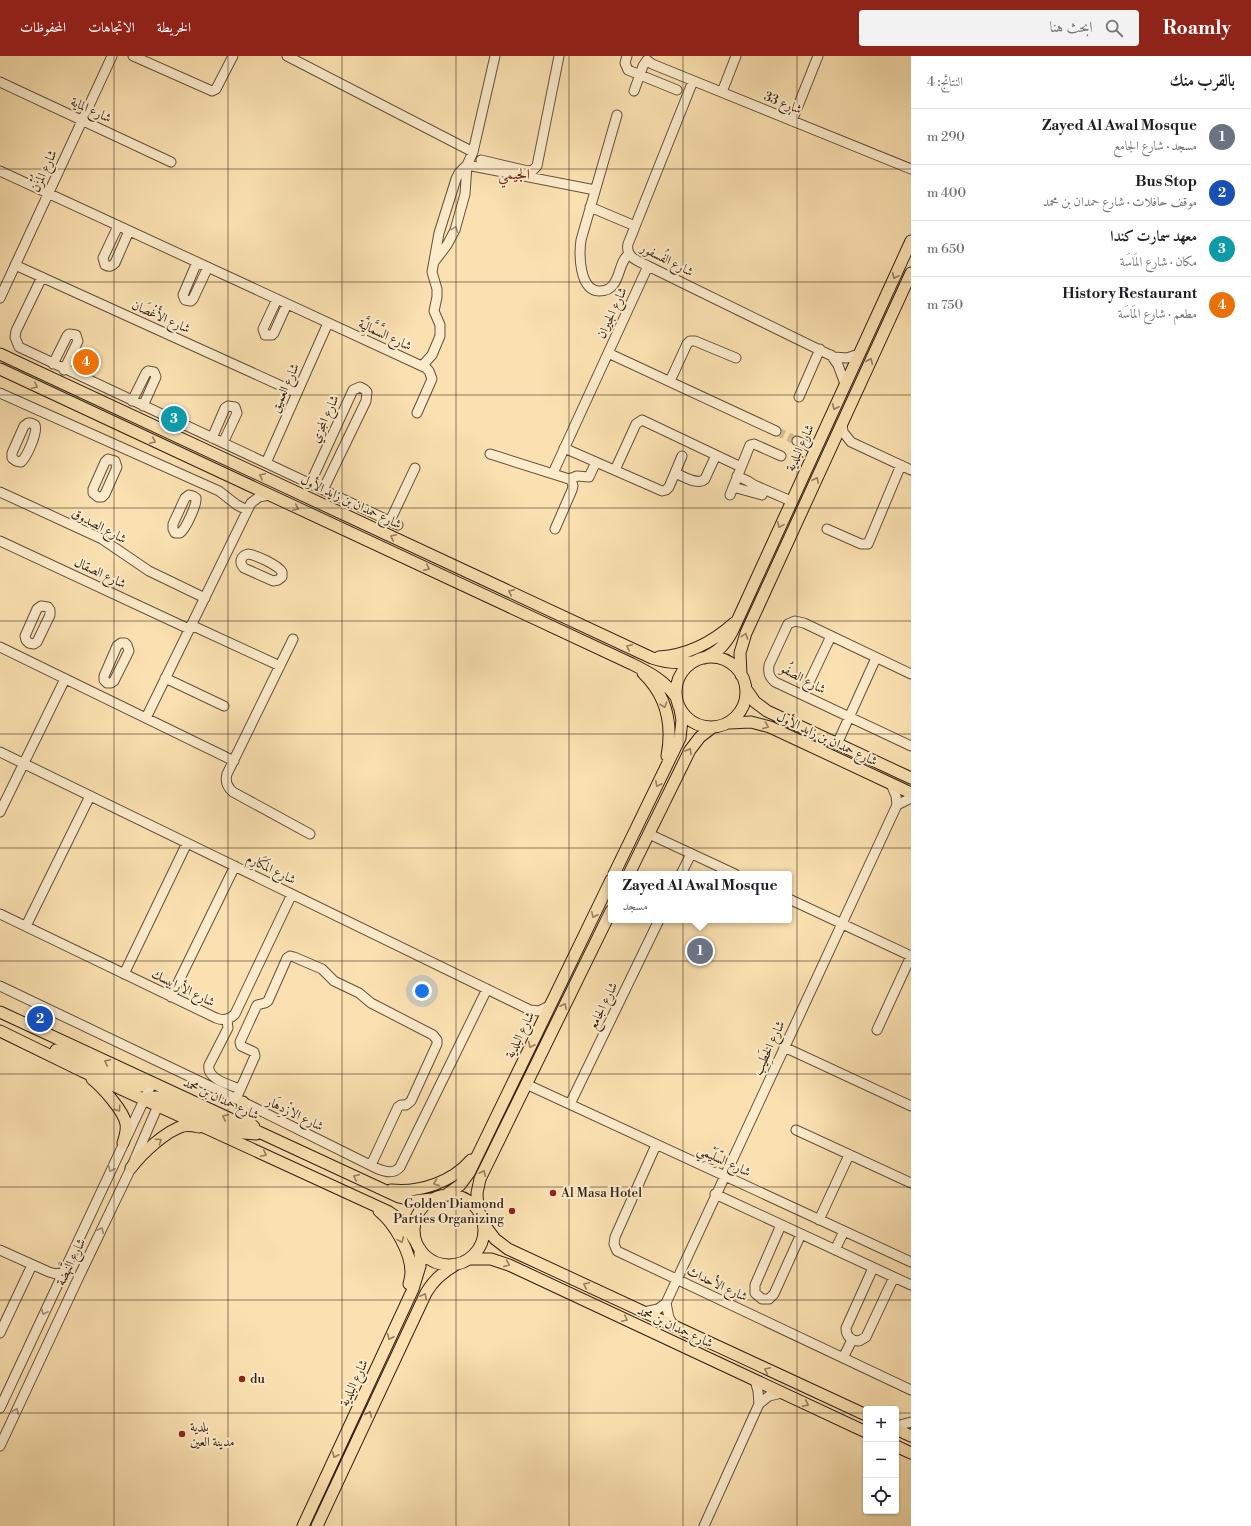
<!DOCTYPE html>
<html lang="ar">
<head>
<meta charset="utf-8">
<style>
	body { margin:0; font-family:"Libre Bodoni",Amiri,serif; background:#f2f2f2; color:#202124; direction:rtl }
	.controls { position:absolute; right:12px; bottom:12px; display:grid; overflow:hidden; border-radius:4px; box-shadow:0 1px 3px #0004 }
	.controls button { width:36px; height:36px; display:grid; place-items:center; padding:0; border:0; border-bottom:1px solid #e0e0e0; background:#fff; color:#202124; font:20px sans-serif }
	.you { position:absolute; left:422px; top:935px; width:14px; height:14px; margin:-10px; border:3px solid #fff; border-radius:50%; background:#1a73e8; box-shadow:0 0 0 6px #1a73e833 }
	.badge { display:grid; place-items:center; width:26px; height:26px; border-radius:50%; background:#8f2418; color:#fff; font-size:13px; font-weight:700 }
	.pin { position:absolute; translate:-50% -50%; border:2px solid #fff; box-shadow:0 1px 4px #0006 }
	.popup { position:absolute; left:608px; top:815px; width:184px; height:52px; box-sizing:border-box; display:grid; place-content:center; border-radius:4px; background:#fff; filter:drop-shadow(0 1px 3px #0005); font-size:13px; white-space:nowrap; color:#757577 }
	.popup b { font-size:15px; color:#202124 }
	.popup::after { content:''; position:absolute; left:50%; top:100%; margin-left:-8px; border:8px solid transparent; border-top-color:#fff }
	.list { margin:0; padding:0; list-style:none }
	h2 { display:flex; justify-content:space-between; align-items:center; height:52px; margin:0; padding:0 16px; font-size:17px }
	h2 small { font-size:13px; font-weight:400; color:#757577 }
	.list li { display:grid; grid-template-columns:26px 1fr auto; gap:12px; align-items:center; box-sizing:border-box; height:56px; padding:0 16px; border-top:1px solid #e0e0e0 }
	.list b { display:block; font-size:15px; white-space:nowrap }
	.list p { margin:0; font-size:13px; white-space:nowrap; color:#757577 }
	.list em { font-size:13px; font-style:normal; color:#757577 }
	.icon { flex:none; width:22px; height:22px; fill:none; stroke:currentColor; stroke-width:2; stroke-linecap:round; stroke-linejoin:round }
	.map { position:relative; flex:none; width:911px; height:1470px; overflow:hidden; direction:ltr }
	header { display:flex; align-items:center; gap:24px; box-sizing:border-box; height:56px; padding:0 20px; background:#8f2418; color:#fff }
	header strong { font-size:19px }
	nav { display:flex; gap:22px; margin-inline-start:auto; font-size:14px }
	.search { width:280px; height:36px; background:#f2f2f2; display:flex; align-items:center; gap:10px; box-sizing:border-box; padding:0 14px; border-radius:4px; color:#757577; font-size:15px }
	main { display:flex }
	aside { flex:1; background:#fff }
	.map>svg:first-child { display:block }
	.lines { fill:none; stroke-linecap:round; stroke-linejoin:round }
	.minor-tunnel { stroke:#d3ba92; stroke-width:9; stroke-dasharray:9 4.5; stroke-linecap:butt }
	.minor-casing { stroke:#64503c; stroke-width:11 }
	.major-casing { stroke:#322015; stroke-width:13 }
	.minor { stroke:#fceccc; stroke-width:9 }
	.major { stroke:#fbe1b1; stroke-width:11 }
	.oneway { stroke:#a1907a }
	.oneway2 { stroke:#968063 }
	.grid { fill:none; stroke:#322015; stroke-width:1; stroke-opacity:0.55 }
	.poi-dot { fill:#8f2418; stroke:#fceccc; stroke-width:1.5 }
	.labels { text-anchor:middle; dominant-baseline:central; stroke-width:4; stroke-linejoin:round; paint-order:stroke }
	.street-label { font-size:13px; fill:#322015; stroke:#fceccc }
	.poi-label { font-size:13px; fill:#322015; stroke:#fceccc; text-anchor:start }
	.quarter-label { font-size:15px; fill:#7a1f14; stroke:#fceccc }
</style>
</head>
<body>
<header>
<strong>Roamly</strong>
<div class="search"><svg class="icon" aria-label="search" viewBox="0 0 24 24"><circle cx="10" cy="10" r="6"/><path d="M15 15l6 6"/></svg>ابحث هنا</div>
<nav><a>الخريطة</a><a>الاتجاهات</a><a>المحفوظات</a></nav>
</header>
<main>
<aside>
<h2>بالقرب منك<small>النتائج: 4</small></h2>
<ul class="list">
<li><span class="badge" style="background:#6b7280">1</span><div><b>Zayed Al Awal Mosque</b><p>مسجد · شارع الجامع</p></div><em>290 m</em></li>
<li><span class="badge" style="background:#1a4fb4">2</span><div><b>Bus Stop</b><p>موقف حافلات · شارع حمدان بن محمد</p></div><em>400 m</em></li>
<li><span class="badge" style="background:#0f9aa8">3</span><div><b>معهد سمارت كندا</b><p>مكان · شارع المَاسَة</p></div><em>650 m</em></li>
<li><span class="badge" style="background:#e8710a">4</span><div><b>History Restaurant</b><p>مطعم · شارع المَاسَة</p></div><em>750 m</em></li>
</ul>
</aside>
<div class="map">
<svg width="911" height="1470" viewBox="0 0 911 1470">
	<rect width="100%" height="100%" fill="#fbe1b1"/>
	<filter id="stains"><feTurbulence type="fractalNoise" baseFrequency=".005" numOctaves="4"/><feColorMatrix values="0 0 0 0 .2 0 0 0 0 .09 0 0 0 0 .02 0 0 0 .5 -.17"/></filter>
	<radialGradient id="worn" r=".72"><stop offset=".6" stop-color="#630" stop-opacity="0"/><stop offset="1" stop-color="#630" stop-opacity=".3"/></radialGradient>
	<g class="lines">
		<path class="minor-tunnel" d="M776,375L797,385"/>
		<defs>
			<path id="minor" d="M133,0L212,35L216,33L233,0
				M287,0L473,96
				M627,0L625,7L628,14L677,34
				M647,4L652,8L911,113
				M693,25L628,188C625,201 638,205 648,210L834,301L847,302L859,298
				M0,26L171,106
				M634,35L643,10L647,4
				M722,36L736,0
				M617,59L581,184C579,198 579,234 599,235C605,235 610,233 613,229C621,219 619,206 629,198
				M792,65L818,0
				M481,104L528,115L533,114L537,110L559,0
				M467,109L595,134
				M0,115L426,312L429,315L432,323L417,357
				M590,151L635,170
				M118,170L103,202L105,209C109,211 111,211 115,207L129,175
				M197,206L183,239L185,244L191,245L193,243L208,211
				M434,206L447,189L455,174L465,138L467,109L473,96L495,0
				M15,209L297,337
				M42,221L16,275L15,281L19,291L398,469
				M0,242L112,0
				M277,243L263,273L265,279H272L274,277L287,248
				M608,297L776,375
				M831,299L838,309L845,328
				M53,308L67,280L69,278L76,279L78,285L64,314
				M422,310L432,299L440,280V269L434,255L437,241V233L432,216L439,177L456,123L459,117L467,109
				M670,325L687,288L690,285H695L736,302
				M0,337L219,435L237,449L247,454
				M799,341L820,293
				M132,345L146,317L148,315L154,316L156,321L143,350
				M28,367H31L35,369C38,376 27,401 21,406L16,405L12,402V397L24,370Z
				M842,367L843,376L851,386L911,414
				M212,382L225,352L228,350L235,351L237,357L223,387
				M797,385L815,393
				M564,392L662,435L666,434L669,431L682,400
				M490,398L569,423L577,420L589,421L596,406
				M108,403L115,405L117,411L105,438L102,441H98L93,437V433L105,406Z
				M266,407L328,267
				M615,414L636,368L642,364L741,411
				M553,417L648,210
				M675,417C683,420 697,430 705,423L716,399
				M737,420L748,425L754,429L791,445
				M310,428L353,334L360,331L364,333L367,336L366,345L323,434
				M733,431L762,439
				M0,436L102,483L149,515L205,542
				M189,439L193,440L196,442C197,448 186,473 180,477H175L173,473V468L185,442Z
				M730,439L750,389L754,388L781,400
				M390,465L415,412
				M555,473L572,434L573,430L571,423
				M827,473L861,488H868L901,409
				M0,485L189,573
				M248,498C256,499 278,509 282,516V521L278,524L273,525L244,512C239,507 240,500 248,498Z
				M41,550L48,551L50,554V559L37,586L34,588L29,587L26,584L25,580L37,553Z
				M191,569L280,610
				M293,583L227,718C225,725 227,731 233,736L310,778
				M121,587H125L127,589L129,595L114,625L111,627H107L104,624V620L117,590Z
				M0,591L234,705
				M911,618L804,567L795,565L788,568L769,609C768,617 769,621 775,626L911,690
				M165,622L224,650
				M803,639L831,580
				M146,662L251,447L259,441L269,439
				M837,688L876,602
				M0,696L530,954L539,955L551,949
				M897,749L911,742
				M0,756L65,623
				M649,778L735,818
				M681,818L691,798
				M789,843L911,900
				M0,858L216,962C223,965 229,964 235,958L292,838
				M26,870L90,740
				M124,918L187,787
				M0,930L243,1046L378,1113C386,1116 394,1118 400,1111L487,933
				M171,941L235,810
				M227,964L228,972L209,1009C206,1023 230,1029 240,1033
				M877,974L911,900
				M784,991L911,1050
				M526,1028L911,1206
				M236,1043L255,1000L254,996L241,990L240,986L257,949L265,947L268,945L287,902L290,900L294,901L322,913L334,925L359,937L371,947L433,979L437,984V988L411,1045L406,1049H401L398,1051L371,1109
				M570,1048L659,864
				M796,1074L911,1127
				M656,1089L615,1181L614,1188L617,1195L911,1334
				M715,1138L911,1229
				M819,1164L849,1099
				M781,1169L755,1229V1237L762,1243H769L774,1238L801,1178
				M0,1194L49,1216L56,1218L63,1216
				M835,1194L844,1175
				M873,1212L846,1272C846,1280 851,1285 859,1285L866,1281L894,1221
				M666,1247L669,1262L674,1270
				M644,1256L658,1253L666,1247L897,749L896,740L891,728
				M0,1277L32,1209
				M843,1302L852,1284
				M755,1324L758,1335L759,1348
				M0,1352L152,1027
				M896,1370L911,1366
				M0,1390L76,1227L131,1112L160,1045
				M704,1470L759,1348L769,1340L782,1337"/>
			<path id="major" d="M0,298L652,602C666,607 677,608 692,606
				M0,313L632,608C650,617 664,624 676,641
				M676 636a35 35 0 1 1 70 0a35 35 0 1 1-70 0Z
				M659,601C687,599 713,586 734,567
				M704,602C718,596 725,589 732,576L911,185
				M643,617C667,640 673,668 667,700
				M741,619L740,597L746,577L911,217
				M746,633L755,646L767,655L911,722
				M729,667L751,666L770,671L911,737
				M614,818L680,682L682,664L680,653
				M629,818L690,694L700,681L713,671
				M0,956L399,1141L415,1145L432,1143
				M0,975L82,1015L389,1156L403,1166L416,1186
				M56,994L137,1030H142L143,1028L142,1022
				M92,1023C102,1031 124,1055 126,1068C127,1074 125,1081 123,1087
				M147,1042L156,1041L162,1042L235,1075L244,1077L256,1078
				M243,1046C240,1058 246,1064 254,1071
				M131,1112C142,1097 166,1075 183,1070C188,1069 194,1070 199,1071
				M391,1134C420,1137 452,1126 471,1104
				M446,1139L460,1129L469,1117L611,824
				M414 1174a35 35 0 1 1 70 0a35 35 0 1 1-70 0Z
				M379,1155C394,1167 411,1196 411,1216C411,1220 410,1224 409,1228
				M478,1155L477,1137L480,1123L611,855
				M483,1167L495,1183L508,1193L866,1359
				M469,1203H491L509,1209L866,1376
				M896,1373L911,1380
				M896,1390L911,1397
				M303,1470L413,1233L420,1210V1193
				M317,1470L426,1237C434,1223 444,1215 457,1208"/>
		</defs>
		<use href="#minor" class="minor-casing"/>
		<use href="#major" class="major-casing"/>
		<use href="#minor" class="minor"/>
		<use href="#major" class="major"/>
	</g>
	<defs><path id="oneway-chevron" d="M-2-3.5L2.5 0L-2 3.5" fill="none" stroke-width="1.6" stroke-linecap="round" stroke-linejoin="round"/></defs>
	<g class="oneway">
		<use href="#oneway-chevron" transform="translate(455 173) rotate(-69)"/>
		<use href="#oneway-chevron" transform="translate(111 1113) rotate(116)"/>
		<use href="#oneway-chevron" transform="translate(101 1174) rotate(-64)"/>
		<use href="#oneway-chevron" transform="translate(44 1256) rotate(115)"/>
		<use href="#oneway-chevron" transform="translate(16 1355) rotate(-65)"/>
	</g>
	<g class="oneway2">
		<use href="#oneway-chevron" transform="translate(895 220) rotate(115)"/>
		<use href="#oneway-chevron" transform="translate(870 305) rotate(-65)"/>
		<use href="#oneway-chevron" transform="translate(35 330) rotate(25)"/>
		<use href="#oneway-chevron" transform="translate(835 351) rotate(115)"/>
		<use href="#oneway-chevron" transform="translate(153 385) rotate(25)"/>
		<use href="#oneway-chevron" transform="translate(262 420) rotate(-155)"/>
		<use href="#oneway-chevron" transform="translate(816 424) rotate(-65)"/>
		<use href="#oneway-chevron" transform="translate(296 452) rotate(25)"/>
		<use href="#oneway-chevron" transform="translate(780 469) rotate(115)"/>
		<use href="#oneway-chevron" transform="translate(393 481) rotate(-155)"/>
		<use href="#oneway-chevron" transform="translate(427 512) rotate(25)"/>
		<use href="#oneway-chevron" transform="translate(511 536) rotate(-155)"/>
		<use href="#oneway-chevron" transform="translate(745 580) rotate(-70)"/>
		<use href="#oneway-chevron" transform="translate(629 591) rotate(-155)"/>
		<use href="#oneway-chevron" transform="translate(664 649) rotate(71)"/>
		<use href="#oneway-chevron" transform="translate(766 670) rotate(21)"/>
		<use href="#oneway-chevron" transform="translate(689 695) rotate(-61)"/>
		<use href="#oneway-chevron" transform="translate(658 728) rotate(116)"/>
		<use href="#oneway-chevron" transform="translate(594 859) rotate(116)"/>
		<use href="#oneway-chevron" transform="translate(564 950) rotate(-64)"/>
		<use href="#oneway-chevron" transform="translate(531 989) rotate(116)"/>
		<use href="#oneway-chevron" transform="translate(107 1006) rotate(-155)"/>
		<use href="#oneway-chevron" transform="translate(118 1053) rotate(55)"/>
		<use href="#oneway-chevron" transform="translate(225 1061) rotate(-155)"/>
		<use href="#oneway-chevron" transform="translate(159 1085) rotate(-35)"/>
		<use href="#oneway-chevron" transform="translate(264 1098) rotate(25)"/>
		<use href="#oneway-chevron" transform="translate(483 1117) rotate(-64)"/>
		<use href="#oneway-chevron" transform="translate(356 1121) rotate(-155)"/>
		<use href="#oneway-chevron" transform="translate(436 1127) rotate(160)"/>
		<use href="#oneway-chevron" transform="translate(401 1184) rotate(66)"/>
		<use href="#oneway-chevron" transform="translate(507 1208) rotate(23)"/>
		<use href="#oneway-chevron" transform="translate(586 1229) rotate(-155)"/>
		<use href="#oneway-chevron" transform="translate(424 1240) rotate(-63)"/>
		<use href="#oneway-chevron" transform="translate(625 1263) rotate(25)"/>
		<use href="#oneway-chevron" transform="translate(390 1281) rotate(115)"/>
		<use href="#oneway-chevron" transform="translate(767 1314) rotate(-155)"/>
		<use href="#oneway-chevron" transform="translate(806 1348) rotate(25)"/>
		<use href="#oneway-chevron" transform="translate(369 1358) rotate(-65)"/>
		<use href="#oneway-chevron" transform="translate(335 1399) rotate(115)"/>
	</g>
	<path class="grid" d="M114,0V1470M228,0V1470M342,0V1470M456,0V1470M569,0V1470M683,0V1470M797,0V1470M0,113H911M0,226H911M0,339H911M0,452H911M0,565H911M0,678H911M0,792H911M0,905H911M0,1018H911M0,1131H911M0,1244H911M0,1357H866M896,1357H911"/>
	<g class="poi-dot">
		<circle cx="553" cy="1137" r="4"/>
		<circle cx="512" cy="1155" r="4"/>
		<circle cx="242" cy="1323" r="4"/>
		<circle cx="182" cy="1378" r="4"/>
	</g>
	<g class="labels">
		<g class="street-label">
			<text transform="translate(783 47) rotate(22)">شارع 33</text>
			<text transform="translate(91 54) rotate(25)">شارع الماية</text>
			<text transform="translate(44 115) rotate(-65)">شارع المُزْن</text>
			<text transform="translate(667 204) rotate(27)">شارع الفُسفور</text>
			<text transform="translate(612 257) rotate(-65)">شارع الجيران</text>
			<text transform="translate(161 261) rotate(24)">شارع الأَغْصَان</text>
			<text transform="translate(385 279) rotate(25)">شارع السَّمَّالِيَّة</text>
			<text transform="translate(285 332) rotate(-66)">شارع العميق</text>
			<text transform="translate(325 363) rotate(-66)">شارع المجزي</text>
			<text transform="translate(800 392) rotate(-65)">شارع البلدية</text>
			<text transform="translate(351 446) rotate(25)">شارع حمدان بن زايد الأول</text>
			<text transform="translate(99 470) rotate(28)">شارع الصدوق</text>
			<text transform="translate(100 517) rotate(25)">شارع الصقال</text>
			<text transform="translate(803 623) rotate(28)">شارع الصفُو</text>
			<text transform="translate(827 683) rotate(25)">شارع حمدان بن زايد الأول</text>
			<text transform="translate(271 813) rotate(26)">شارع المَكَارِم</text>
			<text transform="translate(183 932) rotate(26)">شارع الأرابيسك</text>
			<text transform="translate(603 950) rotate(-64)">شارع الجامع</text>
			<text transform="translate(520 979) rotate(-64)">شارع البلدية</text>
			<text transform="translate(769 992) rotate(-65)">شارع الخَطِيب</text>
			<text transform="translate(221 1043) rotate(25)">شارع حمدان بن محمد</text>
			<text transform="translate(295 1058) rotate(26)">شارع الازْدِهَار</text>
			<text transform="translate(724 1105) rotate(25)">شارع السِّلَيْمِي</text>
			<text transform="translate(71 1206) rotate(-64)">شارع النَّهضة</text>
			<text transform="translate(717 1228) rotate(25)">شارع الأحداث</text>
			<text transform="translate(675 1271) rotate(25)">شارع حمدان بن محمد</text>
			<text transform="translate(354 1327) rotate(-65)">شارع البلدية</text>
		</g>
		<g class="poi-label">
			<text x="561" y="1137">Al Masa Hotel</text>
			<text x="504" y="1148" text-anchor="end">Golden Diamond<tspan x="504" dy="15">Parties Organizing</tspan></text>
			<text x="250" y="1323">du</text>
			<text x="190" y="1371">بلدية<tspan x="190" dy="15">مدينة العين</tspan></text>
		</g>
		<g class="quarter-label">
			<text x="514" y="118">الجيمي</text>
		</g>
	</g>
	<rect width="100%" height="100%" filter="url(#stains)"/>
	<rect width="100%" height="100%" fill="url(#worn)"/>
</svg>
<div class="controls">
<button>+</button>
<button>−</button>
<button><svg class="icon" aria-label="locate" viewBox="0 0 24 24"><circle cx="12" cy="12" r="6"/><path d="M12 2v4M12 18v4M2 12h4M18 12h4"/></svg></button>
</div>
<div class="you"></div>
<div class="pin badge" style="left:700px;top:895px;background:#6b7280">1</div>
<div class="popup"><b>Zayed Al Awal Mosque</b>مسجد</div>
<div class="pin badge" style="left:40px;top:963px;background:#1a4fb4">2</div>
<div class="pin badge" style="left:174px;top:363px;background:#0f9aa8">3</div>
<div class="pin badge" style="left:86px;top:306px;background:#e8710a">4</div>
</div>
</main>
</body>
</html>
